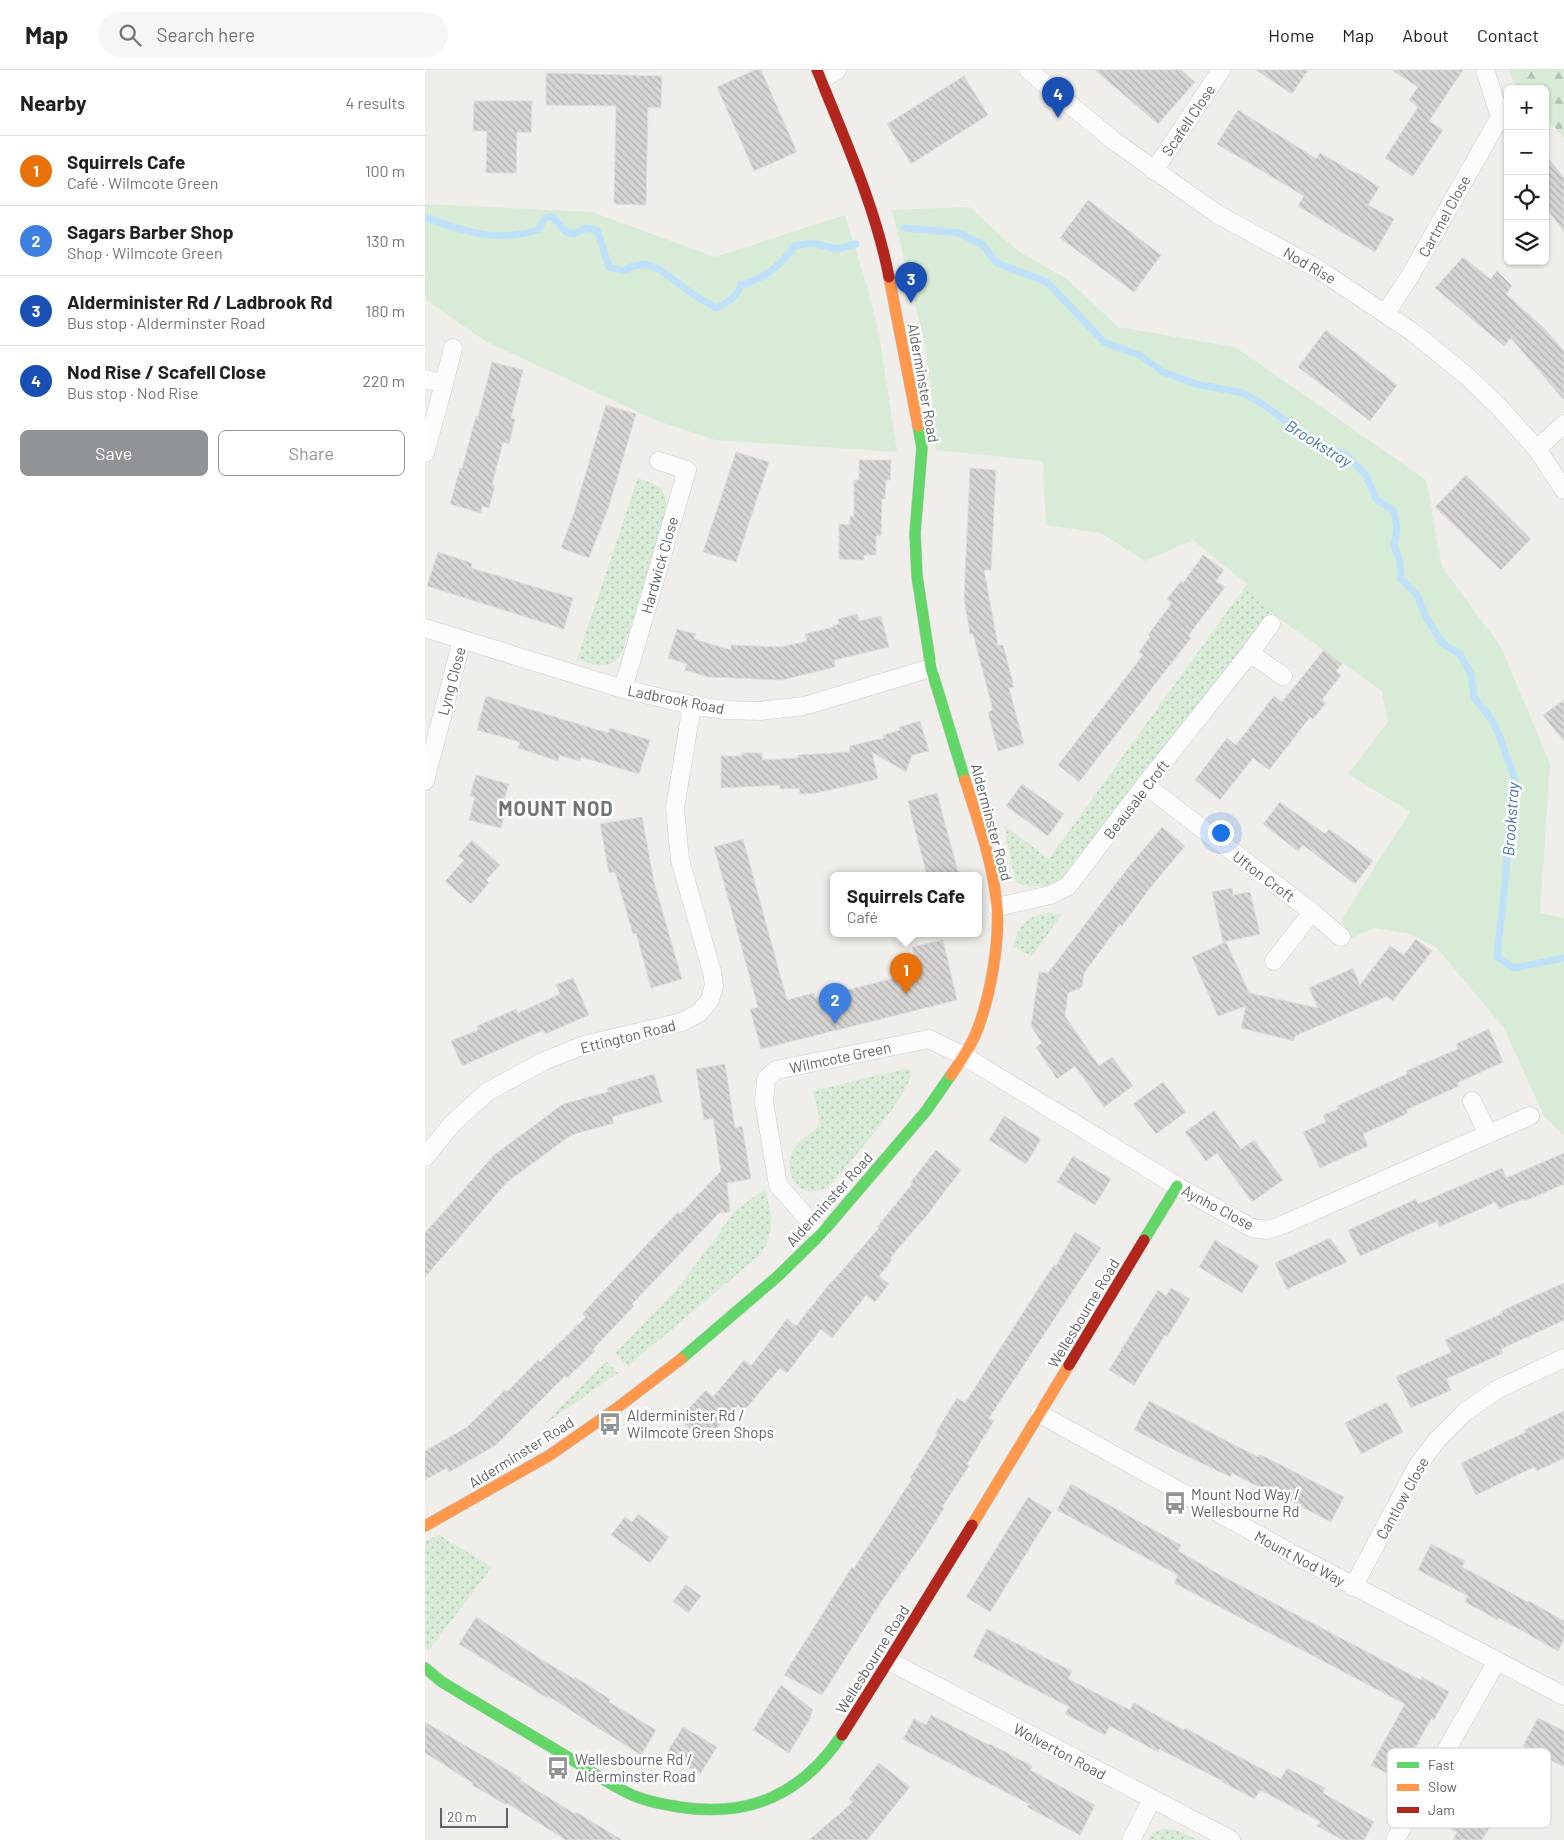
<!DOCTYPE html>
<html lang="en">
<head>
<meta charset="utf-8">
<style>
	body { margin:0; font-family:Barlow,sans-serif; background:#f6f6f6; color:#202124 }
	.controls { position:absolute; right:15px; top:15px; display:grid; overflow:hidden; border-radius:8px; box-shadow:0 1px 4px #0004 }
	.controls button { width:45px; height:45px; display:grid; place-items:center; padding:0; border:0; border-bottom:1px solid #e0e0e0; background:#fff; color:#202124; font:25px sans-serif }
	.scale { position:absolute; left:15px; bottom:12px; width:68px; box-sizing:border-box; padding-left:5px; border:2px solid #5f6368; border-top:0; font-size:14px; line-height:18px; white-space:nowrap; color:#5f6368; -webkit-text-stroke:4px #fff; paint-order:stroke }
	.you { position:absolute; left:795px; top:762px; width:18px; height:18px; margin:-12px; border:4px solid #fff; border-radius:50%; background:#1a73e8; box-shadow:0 0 0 8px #1a73e833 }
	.badge { display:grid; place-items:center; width:32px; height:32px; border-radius:50%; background:#919496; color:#fff; font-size:16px; font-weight:700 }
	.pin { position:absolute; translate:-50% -41px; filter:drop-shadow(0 1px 2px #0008) }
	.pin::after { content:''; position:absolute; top:26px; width:18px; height:15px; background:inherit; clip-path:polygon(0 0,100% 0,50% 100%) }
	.popup { position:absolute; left:405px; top:802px; width:152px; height:65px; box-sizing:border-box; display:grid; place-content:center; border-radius:8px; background:#fff; filter:drop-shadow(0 1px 4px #0005); font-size:16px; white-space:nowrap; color:#757577 }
	.popup b { font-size:19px; color:#202124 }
	.popup::after { content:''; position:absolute; left:50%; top:100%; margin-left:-10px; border:10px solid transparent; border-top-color:#fff }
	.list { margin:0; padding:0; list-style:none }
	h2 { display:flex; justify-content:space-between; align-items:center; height:65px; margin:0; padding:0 20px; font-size:21px }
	h2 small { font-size:16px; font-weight:400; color:#757577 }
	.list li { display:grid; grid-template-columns:32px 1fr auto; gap:15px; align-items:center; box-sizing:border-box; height:70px; padding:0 20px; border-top:1px solid #e0e0e0 }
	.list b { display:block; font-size:19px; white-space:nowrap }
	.list p { margin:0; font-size:16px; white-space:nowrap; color:#757577 }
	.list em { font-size:16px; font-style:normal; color:#757577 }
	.actions { display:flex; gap:10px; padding:15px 20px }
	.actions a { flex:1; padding:11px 0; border:1px solid #919496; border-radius:8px; text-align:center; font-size:18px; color:#919496 }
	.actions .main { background:#919496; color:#fff }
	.icon { flex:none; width:28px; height:28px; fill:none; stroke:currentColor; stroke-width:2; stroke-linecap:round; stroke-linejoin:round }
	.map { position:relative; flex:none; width:1139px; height:1770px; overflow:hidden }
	header { display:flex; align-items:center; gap:30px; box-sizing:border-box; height:70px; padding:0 25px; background:#fff; border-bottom:1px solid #e0e0e0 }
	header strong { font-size:24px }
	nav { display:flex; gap:28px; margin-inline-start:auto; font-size:18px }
	.search { width:350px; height:45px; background:#f6f6f6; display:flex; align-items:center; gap:12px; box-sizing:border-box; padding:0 18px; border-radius:28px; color:#757577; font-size:19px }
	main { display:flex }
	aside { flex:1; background:#fff }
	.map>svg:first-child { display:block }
	.grass { fill:url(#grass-dots) }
	.forest { fill:url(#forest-firs) }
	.green { fill:#d8ebd6 }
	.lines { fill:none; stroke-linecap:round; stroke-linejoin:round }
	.stream { stroke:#bfe0f9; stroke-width:7 }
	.building { fill:url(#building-back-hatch); stroke:#deddd9 }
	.street-casing { stroke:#cbcccc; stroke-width:19 }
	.fast-casing { stroke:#cacacb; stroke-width:12 }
	.slow-casing { stroke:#cacacb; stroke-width:12 }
	.jam-casing { stroke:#cacacb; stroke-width:12 }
	.street { stroke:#fdfcfc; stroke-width:18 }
	.fast { stroke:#63d668; stroke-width:11 }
	.slow { stroke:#ff974d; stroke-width:11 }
	.jam { stroke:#b3261e; stroke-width:11 }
	.labels { text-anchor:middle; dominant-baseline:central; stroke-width:5; stroke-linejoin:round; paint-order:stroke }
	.street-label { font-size:15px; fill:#5f6368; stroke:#fff }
	.poi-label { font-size:15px; fill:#5f6368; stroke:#fff; text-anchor:start }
	.water-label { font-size:16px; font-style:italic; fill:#4174aa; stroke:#fff }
	.district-label { font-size:20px; font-weight:bold; letter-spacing:1px; fill:#70757a; stroke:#fff }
	.key { fill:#fff; stroke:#cfd0d2; stroke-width:1 }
	.key-label { font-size:14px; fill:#5f6368 }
</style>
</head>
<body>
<header>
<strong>Map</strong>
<div class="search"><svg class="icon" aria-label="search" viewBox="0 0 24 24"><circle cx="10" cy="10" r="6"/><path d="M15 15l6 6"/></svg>Search here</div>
<nav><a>Home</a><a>Map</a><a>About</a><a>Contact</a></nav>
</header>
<main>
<aside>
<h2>Nearby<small>4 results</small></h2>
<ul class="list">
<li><span class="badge" style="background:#e8710a">1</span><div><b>Squirrels Cafe</b><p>Café · Wilmcote Green</p></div><em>100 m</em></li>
<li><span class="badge" style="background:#3f7fe0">2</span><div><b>Sagars Barber Shop</b><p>Shop · Wilmcote Green</p></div><em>130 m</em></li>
<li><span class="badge" style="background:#1a4fb4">3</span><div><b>Alderminister Rd / Ladbrook Rd</b><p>Bus stop · Alderminster Road</p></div><em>180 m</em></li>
<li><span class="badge" style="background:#1a4fb4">4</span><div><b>Nod Rise / Scafell Close</b><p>Bus stop · Nod Rise</p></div><em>220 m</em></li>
</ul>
<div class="actions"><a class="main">Save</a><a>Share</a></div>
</aside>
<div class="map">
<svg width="1139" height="1770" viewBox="0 0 1139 1770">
	<defs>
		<pattern id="grass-dots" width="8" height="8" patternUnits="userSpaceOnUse" patternTransform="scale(1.25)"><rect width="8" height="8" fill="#d8ebd6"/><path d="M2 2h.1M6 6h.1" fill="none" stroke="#b2c2b1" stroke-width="1.8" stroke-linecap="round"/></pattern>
		<pattern id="forest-firs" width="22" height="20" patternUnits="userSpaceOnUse" patternTransform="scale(1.25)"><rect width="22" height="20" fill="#d8ebd6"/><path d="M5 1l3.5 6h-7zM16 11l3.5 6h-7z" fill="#b2c2b1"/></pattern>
		<pattern id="building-back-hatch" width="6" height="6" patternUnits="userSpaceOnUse" patternTransform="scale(1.25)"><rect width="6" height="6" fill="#d6d5d3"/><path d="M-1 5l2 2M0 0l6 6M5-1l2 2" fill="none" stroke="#b1b0af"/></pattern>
	</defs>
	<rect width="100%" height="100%" fill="#efeeea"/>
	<path class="grass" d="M213,408C238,418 241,416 242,445L197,583C183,603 172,595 152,589Z
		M822,514L845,542L645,805L624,817L597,815L590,810L579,755L624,789Z
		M623,843L637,844L607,886L588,877C594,855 600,847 623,843Z
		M480,999L486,1000C491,1019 418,1100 403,1118C396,1120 390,1122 383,1121C367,1118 360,1096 367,1082C372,1071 387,1063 396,1055L388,1021Z
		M340,1119C347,1146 351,1159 336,1184L203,1296L190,1283L253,1218L311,1140Z
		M181,1291L193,1303L117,1356Z
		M14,1465L67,1497L4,1580L0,1576V1471Z
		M737,1759L751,1760L773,1770H723L728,1763Z"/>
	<path class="forest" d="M1085,0H1139V68L1120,47V19H1095L1087,9Z"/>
	<path class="green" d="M0,134L167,142L290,187L420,145L444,224L455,270L472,382L290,370L233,351L60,271L0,229Z
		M544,137L593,181L642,209L693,257L810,277L1001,410L1017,497L1076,577L1125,694L1115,843L1139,848V1066L1119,1046L1079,958L1011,877L985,864L949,858L933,865L928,870L916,850L985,742L923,704L963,652L957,621L845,542L822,514L768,470L720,491L676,463L621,455L618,391L511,380L509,345L501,279L467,140Z"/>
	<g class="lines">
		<path class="stream" d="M0,148C44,161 66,173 113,160L120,148L127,146L141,162L149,164L161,158L172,160L184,197L198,201L208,196L220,194L234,199L269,225L291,238C303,232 311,228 316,215C339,209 356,196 369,176L387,173L412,179L431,174
			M480,158L534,163L558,175L572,193L622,212L679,272L716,286L738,302L771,314L818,323L836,333L892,373L921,385L940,404L952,430L969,441L972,459L969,475L975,492L976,509L992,525L1001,547L1017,573L1035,584L1046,604L1049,627L1067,650L1074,665L1090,710L1089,734L1083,762L1081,804L1072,887L1089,898L1139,888"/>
	</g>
	<path class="building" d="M330,0H336L372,82L329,101L292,17Z
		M670,0H756L770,12L733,54Z
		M831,0H883L867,24Z
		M967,0H1038L1004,51L1018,60L988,106L960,88L993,37L984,30L993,17Z
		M121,3L237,6L236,38L223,37L221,135L189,134L191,36L121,35Z
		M539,6L563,45L486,94L462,54Z
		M49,31H107L106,63L92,62L91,103H61L62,61H48Z
		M813,40L892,89L895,83L930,103L931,102L954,117L943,135L969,149L950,182L873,136L879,126L792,74Z
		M1120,84L1139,108V162L1120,136Z
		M663,130L736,185L709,222L635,168Z
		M1038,187L1065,209L1072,201L1087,216L1081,224L1119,258L1139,281V330L1086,268L1079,276L1010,218Z
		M901,260L972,315L945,351L873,297Z
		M67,292L98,300L86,348L90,349L84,374L78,372L67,415L70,416L64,438L57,436L56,443L25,434L35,398L37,399L51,346L53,347Z
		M181,335L211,344L184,436L164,488L136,478L149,443Z
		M311,382L344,392L311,492L278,482Z
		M434,390H466L465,410H461L460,429H457L456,466H451V485H439V490L414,489V454L425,455V446H429V410H434Z
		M545,398L571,400L566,500H559L573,576L578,575L589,617L584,618L599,674L573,681L563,642L568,640L548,564H545L539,528Z
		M1041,405L1106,469L1076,500L1010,437Z
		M13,482L47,493L46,498L148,528L139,559L2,516Z
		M778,485L799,500L791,511L800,517L763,566L766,568L654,712L633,695L718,585L714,582L725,567L723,565L747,533L742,529L756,511L758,513Z
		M432,544L434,551L456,546L464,577L409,590L410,597L357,610L283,607L260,600L262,594L243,588L252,559L271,564L269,569L306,580V575L356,577L382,571L380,564L409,557L408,556L414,554L413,549Z
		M899,580L917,594L911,601L916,605L897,630L901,633L888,649L885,647L844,700L828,688L795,730L770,710L802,668L811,675L849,626L857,632Z
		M61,626L183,663L185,658L225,670L214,704L156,687L155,691L134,685L133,691L93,678L95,672L52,660Z
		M1139,630V672L1118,645Z
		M495,651L504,681L487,685L481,702L447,682L453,709L391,723L375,724L374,718L355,719V715L296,718V686H317V683H337V690L373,688V685L425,682L424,676L459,668L458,665L475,660L474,657Z
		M51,705L84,714L77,735L82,736L76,758L44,750L50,727L45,726Z
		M597,714L639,744L623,766L581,736Z
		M512,723L517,743L534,805H502L489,756L483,731Z
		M855,732L900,764L904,759L948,791L930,814L878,775L873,781L838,754Z
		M217,747L229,812L257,909L226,918L211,863L208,864L190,802L184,803L175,754Z
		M737,757L760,776L725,818L697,856L695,854L659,903L657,917L643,923L640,946L674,996L687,987L708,1016L679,1037L650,996L632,1009L611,977L617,973L606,956L614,902L623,903L699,803Z
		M318,769L362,930L389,923L390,928L490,903L488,895L491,894L487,877L518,870L532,930L336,979L325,939L333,937L289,777Z
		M47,770L75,795L61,810L64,813L46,834L20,811L39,790L33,786Z
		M807,818L808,825L825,822L835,864L798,872L787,822Z
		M991,869L1007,881L968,931L962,926L870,966L869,971L816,958L821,936L793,946L767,887L801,872L824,923L893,938L884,918L928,898L935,915L965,876L979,885Z
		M148,908L164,945L120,964L118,960L37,996L26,971L53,960L52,956L91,939L93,943L135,924L131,915Z
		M1064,959L1078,992L1032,1013L1034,1016L981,1040L983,1043L938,1064L943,1076L895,1098L878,1062L901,1052L898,1045L913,1039L912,1036L982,1004L981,1001L1033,979L1031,974Z
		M300,994L310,1058L317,1056L326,1109L302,1113L305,1142L294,1143L207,1234L209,1236L168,1279L170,1281L142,1308L140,1306L71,1375L24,1402L22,1398L0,1410V1381L42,1357L80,1320L82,1322L113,1290L115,1292L161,1247L157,1244L226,1170L253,1142L255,1144L296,1101L288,1048L279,1050L271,999Z
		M229,1004L237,1032L187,1047L189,1053L146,1065L82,1112L0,1207V1163L69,1085L138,1034L183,1022L182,1018Z
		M738,1012L761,1042L731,1064L708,1034Z
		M789,1041L816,1079L829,1070L858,1110L827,1132L792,1083L781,1091L760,1062Z
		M579,1046L616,1069L601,1094L564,1070Z
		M511,1080L536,1100L502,1145L465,1188L467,1190L454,1206L464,1214L450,1232L441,1225L407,1268L396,1259L362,1303L355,1298L319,1341L313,1335L284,1367L272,1355L267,1361L254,1349L281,1320L288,1327L319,1290L326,1296L362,1249L371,1256L406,1212H407L454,1158L452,1157L488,1113L486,1112Z
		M1139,1083V1114L1100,1131L1099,1129L1074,1139L1071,1132L1014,1157L1012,1151L935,1186L923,1160L991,1129L993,1134L1077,1098L1081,1108Z
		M648,1086L686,1109L670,1135L632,1112Z
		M650,1162L676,1178L564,1348L569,1351L542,1394L544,1396L517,1437L519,1438L497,1474L458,1529L397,1625L359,1605L427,1497L429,1498L472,1432L487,1409L485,1408L512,1365L510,1364L532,1328L540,1333L619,1210L629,1195L631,1196Z
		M905,1168L922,1192L862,1219L850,1193Z
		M790,1170L834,1196L817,1223L774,1197Z
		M1139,1213V1250L1076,1279L1078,1283L1021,1309L1026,1320L986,1338L971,1307L1026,1282L1020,1270L1078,1243L1076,1241Z
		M746,1218L765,1229L742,1267L740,1265L709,1315L684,1300L733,1220L741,1226Z
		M724,1331L833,1387L834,1384L919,1427L906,1452L858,1427L857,1429L807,1403L805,1407L709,1360Z
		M962,1332L978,1362L936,1384L920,1353Z
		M1139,1341V1388L1112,1401L1109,1397L1051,1425L1036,1393L1101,1362L1099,1360Z
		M646,1414L756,1475L753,1481L797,1506L996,1610L997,1607L1024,1622L1009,1650L1006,1649L973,1709L946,1695L980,1634L749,1513L753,1505L632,1440Z
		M603,1427L627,1442L565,1542L541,1527Z
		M213,1444L244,1467L225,1493L186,1465L200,1447L207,1452Z
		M1006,1474L1040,1491L1037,1497L1103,1532L1104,1531L1139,1551V1570L1133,1581L1074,1548L1073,1550L1040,1532L1043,1526L993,1500Z
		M261,1515L276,1526L263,1543L248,1531Z
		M51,1547L119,1591L149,1609L150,1607L185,1629L184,1632L231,1660L216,1685L123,1626L122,1628L34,1574Z
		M562,1559L647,1601L643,1609L705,1640L709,1633L759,1660L760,1658L856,1709L862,1698L900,1718L898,1723L949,1752L939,1770H918L892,1756L895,1751L835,1720L830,1729L797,1712L798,1711L734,1679L733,1682L685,1656L680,1665L640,1644L644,1637L548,1587Z
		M356,1615L388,1640L385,1646L386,1647L364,1683L328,1660Z
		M506,1645L564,1675L565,1674L607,1696L605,1700L670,1735L655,1765L602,1737L604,1734L478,1669L489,1649L501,1655Z
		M1113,1648L1139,1661V1697L1098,1676Z
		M0,1652L96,1708L95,1710L150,1744L151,1742L197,1770H141L82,1733L81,1735L47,1715L48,1713L0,1683Z
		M258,1657L292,1677L275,1704L241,1684Z
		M454,1693L485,1717L442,1770H384L428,1732L424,1729Z
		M1058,1694L1090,1709L1070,1749L1057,1770H1028L1032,1762L1025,1759Z"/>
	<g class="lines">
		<defs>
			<path id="street" d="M603,0L689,71L792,144L893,199L989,263L1044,308L1074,337L1112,379L1139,420
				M1060,0L1075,47
				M396,10L412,0
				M729,101L796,0
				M961,243L985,206L1075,47L1083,52
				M0,309L19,314L0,383
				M19,314L28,278
				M1112,379L1139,354
				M0,558L198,619L267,635L300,640L334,641L379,636L506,598
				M825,583L846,554
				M198,619L262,400L234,391
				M0,711L37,570
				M720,715L887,842L916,867
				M572,837L625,825L643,816L720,715L825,583L858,606
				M849,891L887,842
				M1063,1064L1105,1046
				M0,1087L27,1054L62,1022L119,991L159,975L257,952L274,943L285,930L289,915L287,902L255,790L250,738L267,635
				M396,1164L353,1115L339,1032L341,1009L351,1000L504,969L539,986L752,1116L827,1158L842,1160L855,1156L1063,1064L1047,1031
				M615,1344L868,1484L1139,1626
				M928,1517L993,1395L1012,1370L1040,1342L1073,1319L1139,1288
				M464,1591L806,1770
				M706,1770L727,1729
				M970,1770L1072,1591"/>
			<path id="fast" d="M493,356L497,378L490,463L492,506L506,598L540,710
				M719,1170L752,1116
				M256,1289L353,1206L396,1164L501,1041L526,1005
				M0,1598L17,1612C58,1637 100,1661 141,1686C161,1698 182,1713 203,1723C218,1731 238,1734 254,1737C325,1748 377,1724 417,1665"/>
			<path id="slow" d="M464,207L493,356
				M526,1005C535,992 545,978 551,963C565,929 575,872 572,836C568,793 553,751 540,710
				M547,1455L644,1295
				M0,1456L125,1385L188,1341L256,1289"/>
			<path id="jam" d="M392,0C419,68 450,135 464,207
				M644,1295L719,1170
				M417,1665L469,1582L547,1455"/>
		</defs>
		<use href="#street" class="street-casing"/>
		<use href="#fast" class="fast-casing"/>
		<use href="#slow" class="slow-casing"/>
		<use href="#jam" class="jam-casing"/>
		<use href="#street" class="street"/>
		<use href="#fast" class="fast"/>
		<use href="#slow" class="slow"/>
		<use href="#jam" class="jam"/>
	</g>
	<defs>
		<symbol id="bus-bare" viewBox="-9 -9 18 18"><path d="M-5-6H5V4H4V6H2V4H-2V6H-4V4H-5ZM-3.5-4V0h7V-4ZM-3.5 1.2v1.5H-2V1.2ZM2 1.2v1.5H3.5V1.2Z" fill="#919496" stroke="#fff" stroke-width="2.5" paint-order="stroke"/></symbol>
	</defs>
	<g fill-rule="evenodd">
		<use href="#bus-bare" x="169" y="1338" width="32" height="32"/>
		<use href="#bus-bare" x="734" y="1417" width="32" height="32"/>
		<use href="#bus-bare" x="117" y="1682" width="32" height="32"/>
	</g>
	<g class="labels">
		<g class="street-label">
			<text transform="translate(763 50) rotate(-56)">Scafell Close</text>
			<text transform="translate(1019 146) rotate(-61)">Cartmel Close</text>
			<text transform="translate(885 195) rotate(30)">Nod Rise</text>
			<text transform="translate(499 313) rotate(80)">Alderminster Road</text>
			<text transform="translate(234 495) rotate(-74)">Hardwick Close</text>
			<text transform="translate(26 611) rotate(-75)">Lyng Close</text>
			<text transform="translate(251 629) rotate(11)">Ladbrook Road</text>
			<text transform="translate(711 729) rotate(-52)">Beausale Croft</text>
			<text transform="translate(567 752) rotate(75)">Alderminster Road</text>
			<text transform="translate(839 806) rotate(37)">Ufton Croft</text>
			<text transform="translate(203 966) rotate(-14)">Ettington Road</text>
			<text transform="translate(415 987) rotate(-12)">Wilmcote Green</text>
			<text transform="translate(404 1129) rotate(-48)">Alderminster Road</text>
			<text transform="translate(793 1137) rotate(28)">Aynho Close</text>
			<text transform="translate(658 1243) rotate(-59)">Wellesbourne Road</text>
			<text transform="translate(96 1382) rotate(-32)">Alderminster Road</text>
			<text transform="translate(977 1428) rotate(-61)">Cantlow Close</text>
			<text transform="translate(875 1488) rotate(28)">Mount Nod Way</text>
			<text transform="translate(447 1589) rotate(-58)">Wellesbourne Road</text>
			<text transform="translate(635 1681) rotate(28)">Wolverton Road</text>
		</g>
		<g class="poi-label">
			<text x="202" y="1345">Alderminister Rd /<tspan x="202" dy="17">Wilmcote Green Shops</tspan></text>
			<text x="766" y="1424">Mount Nod Way /<tspan x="766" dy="17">Wellesbourne Rd</tspan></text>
			<text x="150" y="1689">Wellesbourne Rd /<tspan x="150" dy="17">Alderminster Road</tspan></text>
		</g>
		<g class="water-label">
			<text transform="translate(894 373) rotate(32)">Brookstray</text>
			<text transform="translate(1085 749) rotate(-86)">Brookstray</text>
		</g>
		<g class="district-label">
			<text x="131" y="738">MOUNT NOD</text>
		</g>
	</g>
	<rect x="962" y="1678" width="164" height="80" rx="8" class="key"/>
	<rect x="972" y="1692" width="22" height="6" fill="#63d668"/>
	<rect x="972" y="1714" width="22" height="7" fill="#ff974d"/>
	<rect x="972" y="1737" width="22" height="6" fill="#b3261e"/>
	<g class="key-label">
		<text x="1003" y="1700">Fast</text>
		<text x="1003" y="1722">Slow</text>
		<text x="1003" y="1745">Jam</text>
	</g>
</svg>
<div class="controls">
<button>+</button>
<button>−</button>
<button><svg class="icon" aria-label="locate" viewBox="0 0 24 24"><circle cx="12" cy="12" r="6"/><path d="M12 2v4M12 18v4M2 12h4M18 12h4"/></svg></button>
<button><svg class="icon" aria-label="layers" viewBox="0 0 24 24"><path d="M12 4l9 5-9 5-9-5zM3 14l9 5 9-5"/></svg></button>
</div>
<div class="scale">20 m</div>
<div class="you"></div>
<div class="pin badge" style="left:481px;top:924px;background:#e8710a">1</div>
<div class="popup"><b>Squirrels Cafe</b>Café</div>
<div class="pin badge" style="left:410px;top:954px;background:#3f7fe0">2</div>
<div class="pin badge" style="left:486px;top:233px;background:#1a4fb4">3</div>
<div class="pin badge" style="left:633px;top:48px;background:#1a4fb4">4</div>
</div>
</main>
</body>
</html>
